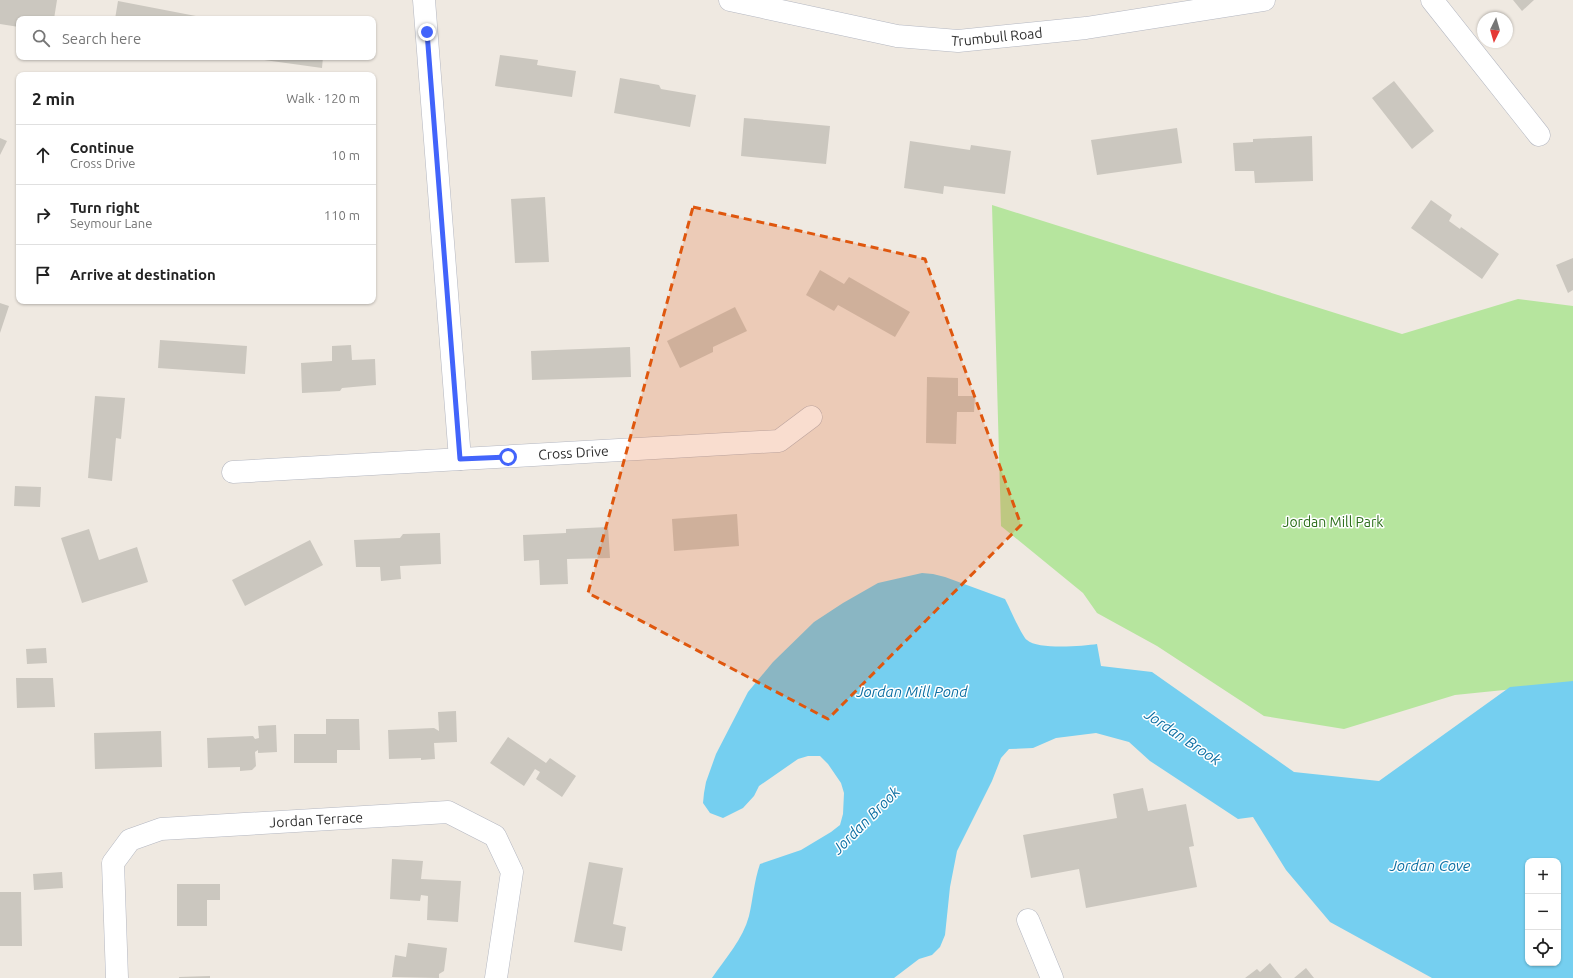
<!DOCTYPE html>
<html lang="en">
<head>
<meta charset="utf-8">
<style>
	body { margin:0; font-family:Ubuntu,sans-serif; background:#f6f6f6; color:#222 }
	.controls { position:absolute; right:12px; bottom:12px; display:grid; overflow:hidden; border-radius:8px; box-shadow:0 1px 3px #0004 }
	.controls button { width:36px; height:36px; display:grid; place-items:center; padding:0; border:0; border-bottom:1px solid #e0e0e0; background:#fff; color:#222; font:20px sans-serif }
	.compass { position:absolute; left:1477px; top:12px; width:36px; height:36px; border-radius:50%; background:#fff; box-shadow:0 1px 3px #0004; rotate:185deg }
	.stop { position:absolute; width:12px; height:12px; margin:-9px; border:3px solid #4264fb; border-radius:50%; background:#fff }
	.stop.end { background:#4264fb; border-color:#fff; box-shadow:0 1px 4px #0008 }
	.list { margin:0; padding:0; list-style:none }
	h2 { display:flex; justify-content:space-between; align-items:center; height:52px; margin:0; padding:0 16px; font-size:17px }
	h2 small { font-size:13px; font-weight:400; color:#767676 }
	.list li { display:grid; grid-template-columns:26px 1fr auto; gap:12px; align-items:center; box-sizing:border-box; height:60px; padding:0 16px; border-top:1px solid #e0e0e0 }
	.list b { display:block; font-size:15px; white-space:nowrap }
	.list p { margin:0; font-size:13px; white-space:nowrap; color:#767676 }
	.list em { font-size:13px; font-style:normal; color:#767676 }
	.icon { flex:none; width:22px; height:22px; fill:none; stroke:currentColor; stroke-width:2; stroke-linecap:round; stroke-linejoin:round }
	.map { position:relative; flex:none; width:1573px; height:978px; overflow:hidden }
	.search { position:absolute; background:#fff; box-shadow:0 1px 3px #0004; left:16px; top:16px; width:360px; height:44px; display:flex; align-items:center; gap:10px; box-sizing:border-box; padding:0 14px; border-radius:8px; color:#767676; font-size:15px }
	.panel { position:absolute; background:#fff; box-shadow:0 1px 3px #0004; left:16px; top:72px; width:360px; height:232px; border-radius:8px }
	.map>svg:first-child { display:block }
	.green { fill:#b6e59e }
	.water { fill:#75cff0; fill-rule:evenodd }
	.building { fill:#cbc7bf }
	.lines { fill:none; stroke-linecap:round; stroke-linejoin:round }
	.street-casing { stroke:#b4b7c1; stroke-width:23 }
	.street { stroke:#fff; stroke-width:22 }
	.route { stroke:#4264fb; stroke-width:5 }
	.marked { fill:#df570e; fill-opacity:0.2; stroke:#df570e; stroke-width:3; stroke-dasharray:8 5; stroke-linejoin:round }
	.labels { text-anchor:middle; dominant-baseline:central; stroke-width:3; stroke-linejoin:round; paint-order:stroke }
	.street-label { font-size:14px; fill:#2e2e2e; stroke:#fff }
	.park-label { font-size:14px; fill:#2c6e1b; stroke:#fff }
	.water-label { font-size:15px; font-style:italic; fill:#0d6fa3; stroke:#fff }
</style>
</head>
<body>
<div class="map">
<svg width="1573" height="978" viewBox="0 0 1573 978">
	<rect width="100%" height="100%" fill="#efe9e1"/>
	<path class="green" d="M992,205L1402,334L1518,299L1573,306V683L1455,695L1344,729L1264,716L1157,646L1097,613L1083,593L1001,526Z"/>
	<path class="water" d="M922,573L933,574L945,577L1005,599C1009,606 1022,637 1027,640C1038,650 1083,646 1097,644L1101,666L1152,672L1294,772L1379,781L1510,687L1573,681V978H1432L1330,922L1286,870L1253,817L1238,819L1150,761L1129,742L1096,733L1056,738L1033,748L1009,749L1001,758L992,781L957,851L950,887L945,935L940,947L932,955L919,959L894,978H712C725,959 743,939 749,916C753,899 754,881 760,864L801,850L831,832L840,825L843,814L844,793L841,783L828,764L820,756H808L798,759L759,786L754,796L743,808L723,818L710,813L703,803L704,793L706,782L716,754L748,692L773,662L814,622L843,603L878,583ZM1528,861H1558V963H1528Z"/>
	<path class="building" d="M0,0H57L54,19H19V27L0,24Z
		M1513,0H1534L1522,11Z
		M118,1L201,17L200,19H115Z
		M500,55L538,60L537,65L576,71L572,97L495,86Z
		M257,57H323L322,68L257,59Z
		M620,78L659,85L661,89L696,95L690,127L614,113Z
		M1394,81L1434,131L1412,149L1372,98Z
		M744,118L830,126L826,164L741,156Z
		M1177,128L1182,163L1097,175L1091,140Z
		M1312,136L1313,181L1255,183L1254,171H1235L1233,143L1253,142V139Z
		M0,138L7,141L0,155Z
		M910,141L970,150L971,145L1011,151L1005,194L944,186L943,194L904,188Z
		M545,197L549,262L515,263L511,199Z
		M1431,200L1452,215L1449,221L1460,229L1461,227L1499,254L1482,279L1411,228Z
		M1573,258V290L1568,293L1556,265Z
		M820,270L844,284L849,277L910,312L895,337L838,305L834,311L806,295Z
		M0,303L9,306L0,333Z
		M735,307L747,331L713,347V352L680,368L667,341Z
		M160,340L247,346L245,374L158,368Z
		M351,345L352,360L375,359L376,385L342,388L340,391L302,393L301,363L332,361V346Z
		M630,347L631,377L532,380L531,351Z
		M927,377L958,378V396H975L974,412H957L956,444L926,443Z
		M95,396L125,398L121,439L116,438L112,481L88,478Z
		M15,486L41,487L40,507L14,506Z
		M737,514L739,546L674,551L672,519Z
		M608,527L610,558L567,559L568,584L540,585L539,560L524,561L523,535L566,533V529Z
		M89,529L99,560L137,547L148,582L82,603L61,538Z
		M440,533L441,564L400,566L401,579L381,581L380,567H356L354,540L400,538L403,534Z
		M310,540L323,565L245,606L232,580Z
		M46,648L47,663L27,664L26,649Z
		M16,678H53L55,707L17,708Z
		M456,711L457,742L434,743L435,759L421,760V758L389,759L388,730L434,728L439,731L438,712Z
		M326,719H359L360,750H337V763H294V734H326Z
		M276,725L277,752L258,753V750L255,752L256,766L252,770L240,771V767L208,768L207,738L253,736L255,739L259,738L258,726Z
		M161,731L162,767L95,769L94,733Z
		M508,737L546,763L550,758L576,776L562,797L536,779L540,772L535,769L524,786L490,763Z
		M1143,788L1148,811L1186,804L1194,846L1189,847L1197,887L1086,908L1079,869L1031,878L1023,835L1117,818L1113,794Z
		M392,859L423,861L421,879L461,881L458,922L427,920L428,896L421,895L420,901L390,899Z
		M589,862L623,868L613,924L626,927L622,951L574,942Z
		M62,872L63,888L34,890L33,874Z
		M177,884H220V900H207V926H177Z
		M0,892H21L22,946H0Z
		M408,943L447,948L444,971L439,974V978L392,977L395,955L406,957Z
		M1270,963L1282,978H1245L1257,969L1260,972Z
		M1306,968L1314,978H1294Z
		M210,976V978H179V977Z"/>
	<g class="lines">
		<defs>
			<g id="street">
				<path d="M424,0L460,459"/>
				<path id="s1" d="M730,0L897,36L958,41L1086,28L1264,0"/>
				<path d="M1432,0L1539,135"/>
				<path id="s2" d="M233,472L779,441L811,417"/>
				<path d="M1028,920L1052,978"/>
				<path id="s3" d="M117,978L113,863L130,840L161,829L448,812L495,836L512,872L496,978"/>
			</g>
		</defs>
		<use href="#street" class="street-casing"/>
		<use href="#street" class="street"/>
	</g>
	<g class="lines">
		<path class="route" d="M427,32L460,459L508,457"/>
	</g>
	<path class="marked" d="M693,207L925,259L1021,525L828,719L588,593Z"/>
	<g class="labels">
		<g class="street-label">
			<text stroke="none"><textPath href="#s1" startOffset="271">Trumbull Road</textPath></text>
			<text stroke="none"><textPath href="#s2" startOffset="341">Cross Drive</textPath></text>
			<text stroke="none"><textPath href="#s3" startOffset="332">Jordan Terrace</textPath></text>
		</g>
		<g class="park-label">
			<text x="1333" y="522">Jordan Mill Park</text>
		</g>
		<g class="water-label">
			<text x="912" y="691">Jordan Mill Pond</text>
			<text transform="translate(1183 737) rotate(34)">Jordan Brook</text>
			<text transform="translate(866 820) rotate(-45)">Jordan Brook</text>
			<text x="1430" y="865">Jordan Cove</text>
		</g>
	</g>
</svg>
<div class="controls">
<button>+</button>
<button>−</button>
<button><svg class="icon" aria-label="locate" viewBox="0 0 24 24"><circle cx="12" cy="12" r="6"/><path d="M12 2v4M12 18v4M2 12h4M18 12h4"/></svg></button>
</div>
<svg class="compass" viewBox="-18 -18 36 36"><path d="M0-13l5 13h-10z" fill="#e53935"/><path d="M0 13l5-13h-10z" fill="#767676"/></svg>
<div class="stop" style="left:508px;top:457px"></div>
<div class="stop end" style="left:427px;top:32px"></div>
<div class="search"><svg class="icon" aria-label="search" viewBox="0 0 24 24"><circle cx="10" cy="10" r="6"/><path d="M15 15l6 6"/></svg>Search here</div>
<section class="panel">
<h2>2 min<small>Walk · 120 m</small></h2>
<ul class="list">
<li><svg class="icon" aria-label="ahead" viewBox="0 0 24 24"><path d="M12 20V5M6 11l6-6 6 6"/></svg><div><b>Continue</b><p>Cross Drive</p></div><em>10 m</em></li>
<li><svg class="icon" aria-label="right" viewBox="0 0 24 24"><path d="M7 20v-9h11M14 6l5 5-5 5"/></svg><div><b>Turn right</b><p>Seymour Lane</p></div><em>110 m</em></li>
<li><svg class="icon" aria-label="arrive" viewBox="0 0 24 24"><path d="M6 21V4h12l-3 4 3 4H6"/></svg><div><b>Arrive at destination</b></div></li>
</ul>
</section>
</div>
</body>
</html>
